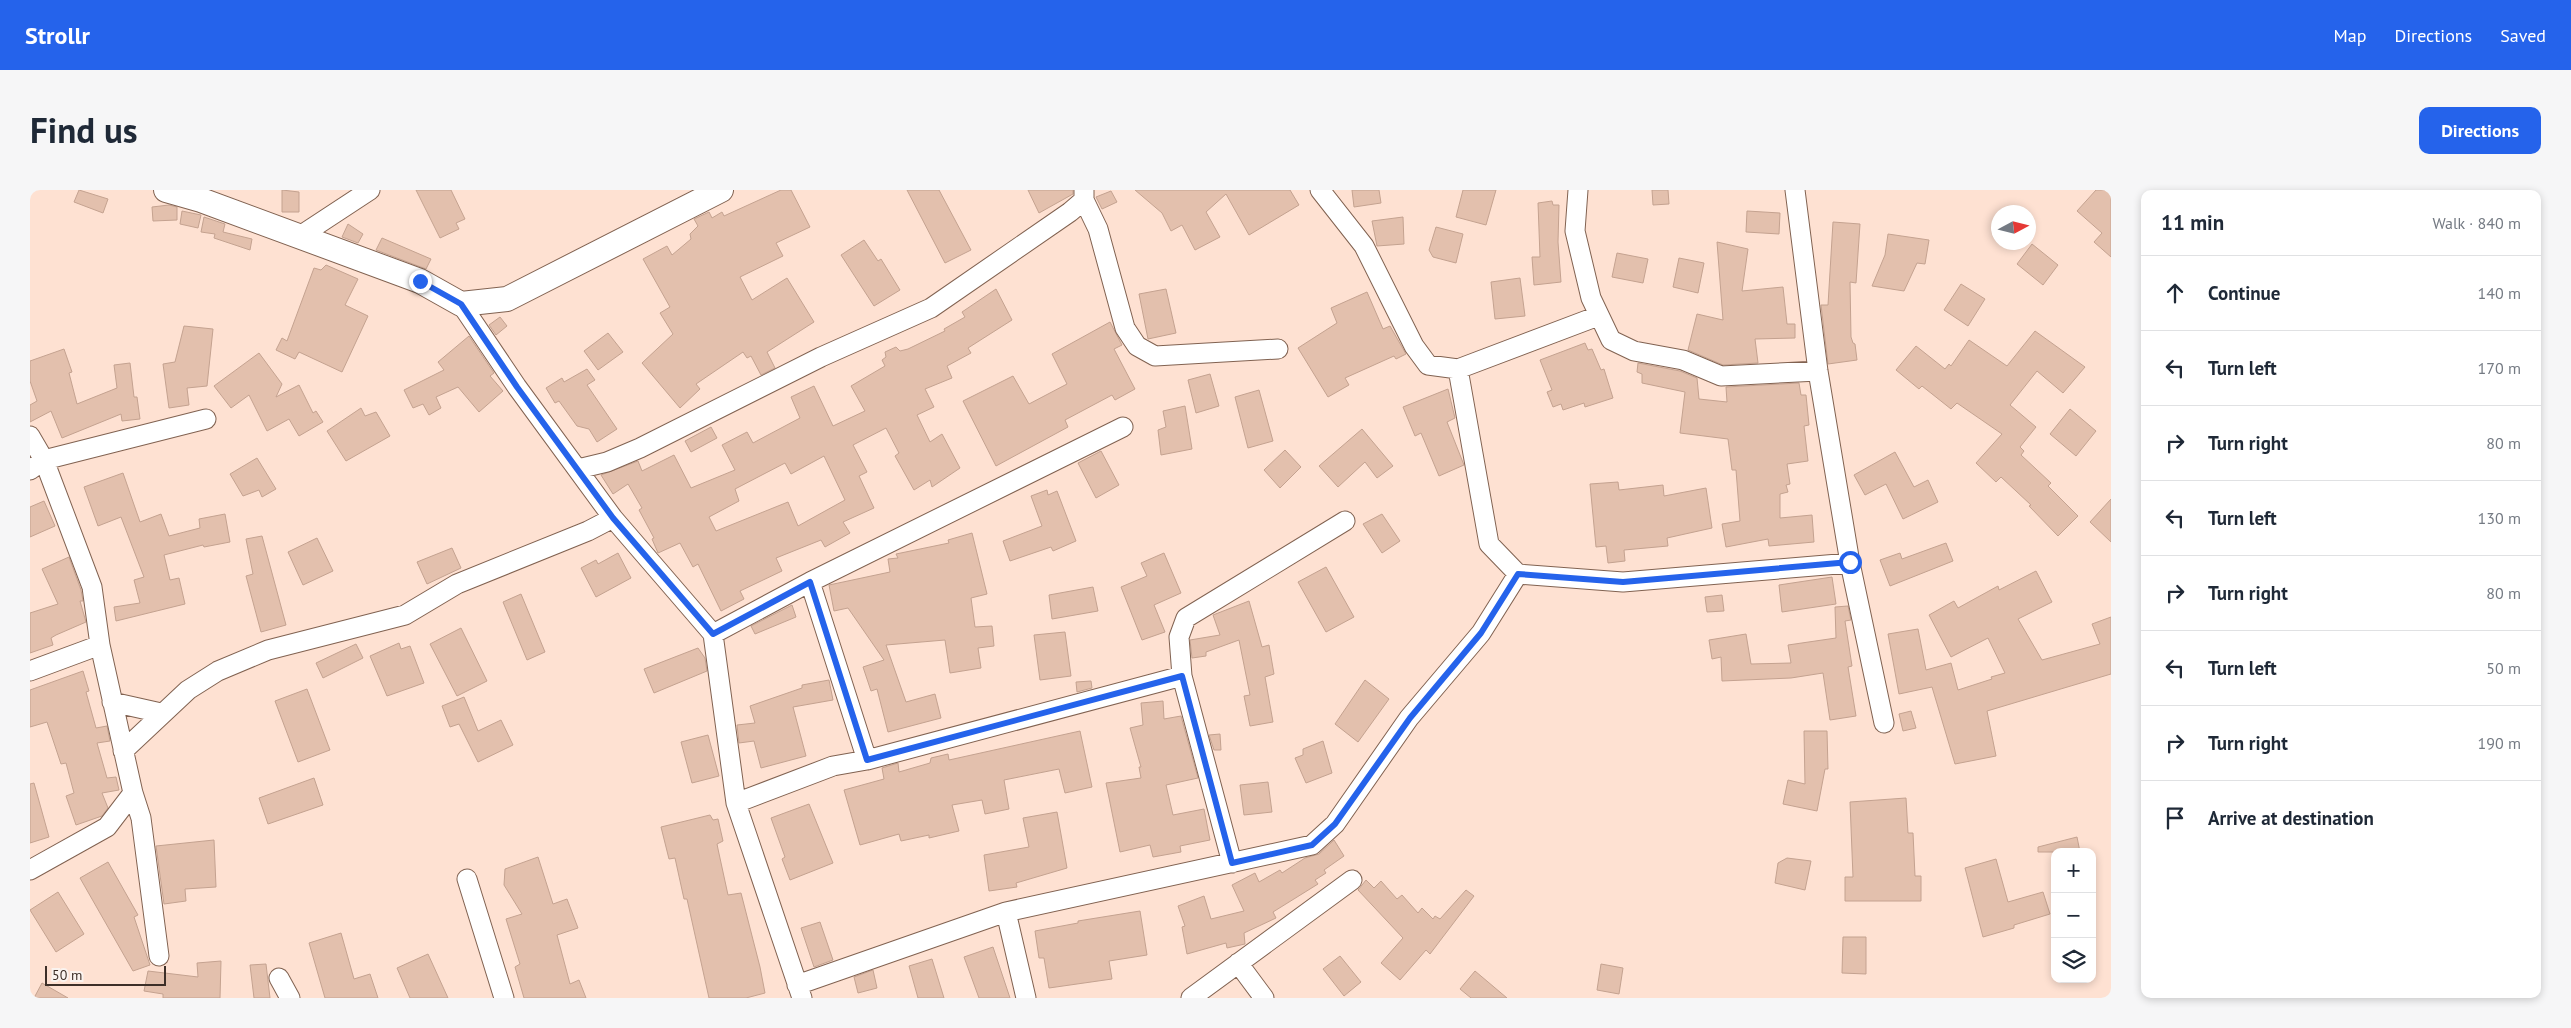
<!DOCTYPE html>
<html lang="en">
<head>
<meta charset="utf-8">
<style>
	body { margin:0; font-family:"PT Sans",sans-serif; background:#f6f6f7; color:#1f2937 }
	.controls { position:absolute; right:15px; bottom:15px; display:grid; overflow:hidden; border-radius:10px; box-shadow:0 2px 8px #0003 }
	.controls button { width:45px; height:45px; display:grid; place-items:center; padding:0; border:0; border-bottom:1px solid #e0e1e3; background:#fff; color:#1f2937; font:25px sans-serif }
	.compass { position:absolute; left:1961px; top:15px; width:45px; height:45px; border-radius:50%; background:#fff; box-shadow:0 2px 8px #0003; rotate:83deg }
	.scale { position:absolute; left:15px; bottom:12px; width:121px; box-sizing:border-box; padding-left:5px; border:2px solid #3d2f28; border-top:0; font-size:14px; line-height:18px; white-space:nowrap; color:#3d2f28; -webkit-text-stroke:4px #faf3ef; paint-order:stroke }
	.stop { position:absolute; width:15px; height:15px; margin:-11px; border:4px solid #2563eb; border-radius:50%; background:#fff }
	.stop.end { background:#2563eb; border-color:#fff; box-shadow:0 1px 5px #0008 }
	.list { margin:0; padding:0; list-style:none }
	h2 { display:flex; justify-content:space-between; align-items:center; height:65px; margin:0; padding:0 20px; font-size:21px }
	h2 small { font-size:16px; font-weight:400; color:#747a83 }
	.list li { display:grid; grid-template-columns:32px 1fr auto; gap:15px; align-items:center; box-sizing:border-box; height:75px; padding:0 20px; border-top:1px solid #e0e1e3 }
	.list b { display:block; font-size:19px; white-space:nowrap }
	.list em { font-size:16px; font-style:normal; color:#747a83 }
	.icon { flex:none; width:28px; height:28px; fill:none; stroke:currentColor; stroke-width:2; stroke-linecap:round; stroke-linejoin:round }
	.map { position:relative; flex:none; width:2081px; height:808px; overflow:hidden; border-radius:10px }
	header { display:flex; align-items:center; gap:30px; box-sizing:border-box; height:70px; padding:0 25px; background:#2563eb; color:#fff }
	header strong { font-size:24px }
	nav { display:flex; gap:28px; margin-inline-start:auto; font-size:18px }
	.intro { display:flex; align-items:center; justify-content:space-between; box-sizing:border-box; height:120px; padding:0 30px }
	h1 { margin:0; font-size:35px }
	.button { padding:12px 22px; border-radius:10px; background:#2563eb; color:#fff; font-size:18px; font-weight:700 }
	main { display:flex; gap:30px; padding:0 30px }
	aside { flex:1; background:#fff; border-radius:10px; box-shadow:0 2px 8px #0003 }
	.map>svg:first-child { display:block }
	.building { fill:#e3c0ad; stroke:#c4a290; fill-rule:evenodd }
	.lines { fill:none; stroke-linecap:round; stroke-linejoin:round }
	.minor-casing { stroke:#816251; stroke-width:21 }
	.tertiary-casing { stroke:#816251; stroke-width:26 }
	.minor { stroke:#fff; stroke-width:19 }
	.tertiary { stroke:#fff; stroke-width:24 }
	.route { stroke:#2563eb; stroke-width:6 }
</style>
</head>
<body>
<header>
<strong>Strollr</strong>
<nav><a>Map</a><a>Directions</a><a>Saved</a></nav>
</header>
<div class="intro"><h1>Find us</h1><a class="button">Directions</a></div>
<main>
<div class="map">
<svg width="2081" height="808" viewBox="0 0 2081 808">
	<rect width="100%" height="100%" fill="#fee1d2"/>
	<path class="building" d="M49,0L78,9L73,23L44,12Z
		M252,0L269,2V22H252Z
		M386,0H421L435,29L426,33L429,39L410,48Z
		M751,0H761L780,37L746,53L753,66L710,87L722,110L757,88L784,132L737,162L745,178L731,185L721,166L717,168L713,162L666,194L670,199L650,218L612,173L643,144L630,123L640,117L613,69L637,56L642,65L661,49L660,44L668,36L664,29L679,22L682,28L692,22L694,26Z
		M877,0H909L941,60L915,73Z
		M998,0H1043V4L1009,23Z
		M1105,0H1260L1269,15L1219,45L1196,4L1176,22L1190,47L1165,60L1152,35L1141,41L1132,23Z
		M1322,0H1349L1351,13L1324,17Z
		M1433,0H1466L1456,35L1426,27Z
		M1622,0H1638L1639,14L1623,15Z
		M2066,0H2081V67L2064,52L2072,43L2047,21Z
		M1081,1L1087,12L1072,19L1066,7Z
		M1522,11L1523,15H1529L1528,52L1531,92L1504,95L1502,67H1510L1508,13Z
		M139,15L147,17V30L123,31L122,17Z
		M152,21L171,25L168,38L150,34Z
		M1717,21L1750,23L1749,44L1716,42Z
		M174,27L195,34L193,42L222,49L220,60L184,48L185,44L171,42Z
		M1373,27L1374,54L1347,56L1342,31Z
		M1803,32L1830,34L1826,93L1820,92L1821,147L1823,153L1825,154L1827,170L1798,174L1791,115H1798Z
		M318,34L333,44L328,53L312,47Z
		M1406,37L1433,44L1426,73L1403,67L1399,60Z
		M1858,44L1899,50L1895,74L1887,73L1874,101L1842,96L1855,65Z
		M352,48L401,69L396,79L346,60Z
		M834,50L848,71L851,69L870,100L844,116L811,65Z
		M1687,52L1718,59L1712,101L1753,97L1757,134H1765V148L1725,149L1728,173L1693,175L1658,160L1667,124L1693,130Z
		M2002,54L2028,75L2013,95L1987,74Z
		M1587,63L1618,69L1613,93L1582,87Z
		M1649,68L1674,73L1668,103L1643,97Z
		M296,75L328,89L315,115L338,126L312,182L269,162L265,169L246,160L252,148L257,151L284,78L291,80Z
		M1490,88L1495,126L1465,129L1461,92Z
		M1931,94L1955,109L1938,136L1914,120Z
		M966,99L982,130L938,158L941,163L917,176L922,188L895,199L904,217L887,225L900,252L912,244L930,278L902,297L900,290L884,300L865,266L869,263L856,238L823,255L837,282L829,286L844,318L813,332L820,343L795,357L791,350L746,368L752,381L710,401L714,409L691,421L668,374L663,377L650,353L628,363L622,349L624,348L609,320L612,318L598,294L583,304L571,285L608,271L612,281L644,265L661,298L705,280L692,255L717,242L723,253L770,228L761,207L784,196L803,236L835,221L821,196L855,176L852,170L856,167L855,162L866,157L870,161L878,159L915,141L914,139L935,127L932,122ZM794,266L815,310L768,336L758,312L686,341L679,327L709,311L705,299L755,273L761,284Z
		M1136,99L1146,143L1118,149L1109,104Z
		M1337,102L1353,139L1360,136L1376,164L1366,169L1364,166L1315,188L1319,195L1298,207L1268,158L1307,133L1301,118Z
		M470,127L477,136L466,145L459,135Z
		M1080,132L1092,155L1084,159L1105,199L1085,210L1082,205L1035,230L1038,237L966,276L933,211L983,186L999,214L1037,194L1022,164Z
		M154,136L183,139L177,196L157,198L159,215L139,218L133,174L145,172Z
		M2005,141L2055,177L2033,203L2007,181L1980,215L2006,237L1990,257L1994,261L1991,265L2021,293L2018,296L2048,326L2028,346L1999,316L2001,315L1971,287L1966,292L1946,273L1972,244L1927,213L1921,219L1892,196L1889,199L1866,180L1886,156L1915,179L1919,174L1921,176L1939,150L1977,176Z
		M578,143L593,162L568,180L554,161Z
		M439,146L464,183L460,186L473,201L449,222L428,197L406,207L411,218L399,225L393,214L383,218L374,200L414,180L408,172Z
		M1555,153L1558,160L1562,159L1571,180L1574,179L1583,208L1555,217L1554,213L1533,220L1531,214L1523,217L1517,202L1522,200L1510,170Z
		M34,159L42,182L39,183L47,214L87,198L84,175L100,173L104,207H107L110,229L92,231L91,224L32,248L21,221L0,232V215L7,211L0,191V171Z
		M229,163L252,194L246,207L269,195L283,223L286,221L293,232L269,246L259,229L237,241L219,205L201,218L184,196Z
		M1608,173L1650,181L1667,188L1669,209L1697,212L1696,197L1769,193L1771,205H1776L1779,235L1774,236L1778,271L1757,274L1760,294L1756,295L1758,302L1750,304V328L1782,325L1784,352L1739,356L1738,349L1696,357L1692,334L1710,331L1706,280H1702L1698,249L1650,243L1655,202L1612,193V184L1607,182Z
		M557,179L565,190L557,195L587,239L567,252L559,239L547,236L529,211L525,213L516,198L532,188L534,192Z
		M1180,184L1189,216L1166,223L1158,190Z
		M1418,199L1425,228L1417,232L1434,275L1409,286L1391,243L1385,246L1373,217Z
		M1229,200L1243,251L1218,258L1205,207Z
		M1155,216L1162,259L1131,265L1128,240L1136,237L1133,221Z
		M331,218L335,226L346,222L360,246L316,271L297,241Z
		M2040,219L2066,241L2046,266L2020,244Z
		M681,237L687,248L661,262L655,251Z
		M1332,239L1363,276L1347,288L1335,272L1308,297L1289,276Z
		M1255,260L1271,277L1250,298L1234,280Z
		M1071,261L1089,295L1066,308L1048,273Z
		M1865,262L1884,297L1898,290L1908,312L1873,329L1856,294L1835,305L1824,285Z
		M227,268L246,299L232,307L229,300L213,306L200,284Z
		M93,283L110,332L131,324L139,346L170,338L169,329L195,324L200,352L174,357L173,355L134,365L140,390L149,388L155,414L86,431L84,417L110,413L104,390L114,387L91,327L68,336L54,297Z
		M1588,292L1589,300L1633,295L1634,306L1676,298L1682,338L1637,348L1638,356L1594,360L1595,371L1578,373L1576,356L1566,357L1560,294Z
		M1017,300L1018,305L1027,301L1046,351L1023,361L1021,357L980,371L973,351L1012,336L1001,306Z
		M2081,309V352L2060,332Z
		M14,311L25,336L0,347V317Z
		M1352,324L1370,351L1352,363L1333,334Z
		M942,343L957,404L941,408L945,437L962,436L964,456L948,458L951,478L920,483L915,450L856,455L876,512L905,504L911,528L858,542L847,499L841,501L833,477L854,470L818,418L804,421L799,395L860,382L858,369L868,368L866,364L919,353L918,350Z
		M232,346L256,435L231,442L216,386L223,384L216,349Z
		M287,348L303,381L273,395L258,362Z
		M1916,353L1923,371L1860,396L1850,370L1870,363L1872,369Z
		M422,358L431,378L397,394L387,372Z
		M588,363L601,388L566,407L551,378L566,370L568,374Z
		M1134,363L1151,403L1124,415L1135,442L1112,450L1091,397L1117,386L1111,373Z
		M39,367L51,400L53,411H50L56,432L26,445L21,448L23,455L0,463V423L28,414L12,379Z
		M1296,377L1324,427L1296,442L1268,392Z
		M2006,381L2022,412L1988,429L2012,470L2070,454L2062,434L2081,427V484L1957,521L1966,566L1925,574L1902,497L1869,504L1858,444L1888,439L1896,480L1921,473L1928,500L1962,489L1961,487L1975,483L1958,448L1921,467L1899,425L1924,411L1928,418L1968,396L1969,400Z
		M1802,387L1806,414L1752,422L1749,395Z
		M1063,397L1068,421L1022,429L1019,405Z
		M491,404L515,462L497,470L473,412Z
		M1692,405L1694,421L1677,422L1675,407Z
		M1219,411L1232,457L1239,455L1244,484L1235,487L1243,532L1220,536L1214,506L1220,505L1209,450L1176,462V466L1162,468L1160,450L1190,445L1183,425Z
		M762,415L766,427L725,444L721,436Z
		M1818,416L1821,430L1815,431L1822,476L1818,477L1826,526L1800,530L1793,483L1761,488L1692,491L1691,467L1682,469L1679,450L1716,444L1721,474L1761,473L1758,455L1806,448L1805,417Z
		M431,438L457,491L427,506L400,454Z
		M1035,442L1041,486L1010,490L1004,445Z
		M369,453L371,459L380,456L394,493L357,506L340,466Z
		M326,454L333,468L293,488L286,473Z
		M668,458L675,468L677,481L624,503L614,479Z
		M53,481L59,501L56,502L66,538L77,536L80,551L67,553L77,588L86,587L89,600L72,603L78,618L72,626L46,635L36,606L44,603L36,573L31,574L17,532L0,537V500Z
		M799,490L803,510L763,517L776,566L731,578L724,551L709,553L707,535L725,533L720,516L772,498V495Z
		M1335,490L1359,509L1328,552L1305,534Z
		M1061,491L1062,498L1047,502L1046,492Z
		M277,499L300,560L268,572L245,511Z
		M434,507L448,541L471,530L483,555L448,572L429,534L420,537L412,516Z
		M1133,511L1134,529L1151,526L1168,588L1136,595L1143,625L1174,619L1180,650L1150,656L1151,662L1123,667L1120,655L1090,662L1076,593L1111,588L1109,577H1111L1100,538L1113,535L1111,513Z
		M1881,521L1886,538L1873,541L1869,524Z
		M1050,541L1062,597L1035,603L1029,579L974,590L979,619L955,624L952,610L922,615L929,641L899,648V645L871,651L869,644L830,655L814,600L854,589L852,578L868,573L869,582L900,573L901,568L918,564L919,570Z
		M1774,541H1797L1798,579H1795L1787,621L1753,614L1758,590L1775,594Z
		M1190,544L1191,560H1184L1179,545Z
		M678,545L689,586L662,593L651,552Z
		M1293,551L1302,583L1276,593L1265,568L1273,565V559Z
		M284,588L293,615L238,634L229,608Z
		M1238,592L1242,622L1214,625L1210,595Z
		M4,593L19,647L0,653V594Z
		M1876,608L1878,643H1883L1885,686H1891V711H1815V687H1823L1820,612Z
		M779,614L803,673L760,690L752,669L755,667L741,628Z
		M1027,622L1037,678L986,693L987,697L959,701L954,665L999,657L993,628Z
		M680,625L683,630L688,629L693,651L687,654L688,659L698,705L711,703L730,777L735,803L716,808H679L657,709H654L645,668L639,669L631,637Z
		M2047,647L2050,662H2008V657Z
		M184,650L186,697L155,699L156,711L134,714L126,656Z
		M1304,650L1314,666L1294,680L1296,683L1285,690L1288,694L1243,722L1246,728L1214,743L1215,754L1197,758L1196,753L1157,764L1152,737L1155,736L1148,716L1174,706L1181,729L1214,721L1202,695L1225,683L1229,692L1250,680L1252,683L1275,668L1289,664Z
		M508,667L523,714L537,709L548,738L527,745L540,794L549,790L556,808H494L485,777L490,774L476,729L492,724L474,695L475,679Z
		M1757,668L1781,671L1775,700L1745,693L1748,673Z
		M1966,669L1978,712L2013,702L2020,724L1984,735V738L1953,747L1935,678Z
		M78,672L108,725L104,727L120,775L103,781L50,688Z
		M1336,690L1344,698L1351,691L1367,709L1372,705L1388,723L1392,718L1403,729L1405,726L1410,729L1436,700L1444,706L1400,764L1396,760L1370,790L1351,773L1373,748L1328,700Z
		M28,702L54,744L26,762L0,720Z
		M1110,721L1117,765L1079,771L1082,789L1019,798L1014,768H1009L1005,741L1048,733V731Z
		M790,732L803,770L784,777L771,738Z
		M311,743L324,789L340,784L348,808H295L279,753Z
		M1813,747H1836V784L1812,783Z
		M963,757L980,808H949L934,767Z
		M398,764L418,808H380L367,778Z
		M1310,766L1331,792L1314,806L1293,779Z
		M902,769L914,808H888L879,776Z
		M191,771L190,808H133V804L114,801L118,781L168,787L167,773Z
		M236,774L240,808H224L220,775Z
		M1571,774L1593,778L1589,804L1567,800Z
		M843,780L847,798L828,803L824,787Z
		M1445,781L1477,808H1441L1430,799Z
		M12,793L38,808H4Z"/>
	<g class="lines">
		<defs>
			<path id="minor" d="M1290,0L1334,56L1384,156L1398,175L1428,179L1568,126
				M1548,0L1545,41L1561,108L1581,150L1604,161L1653,170L1691,186L1788,181
				M1765,0L1788,181L1820,373L1854,533
				M1054,10L1068,39L1095,138L1107,156L1125,166L1248,159
				M270,46L340,0
				M431,114L487,197L583,328L683,444L706,613L772,808
				M1428,179L1459,354L1488,384L1593,392L1820,373
				M0,246L14,270L62,397L70,455L103,603L111,628L129,766
				M548,279L577,272L610,258L791,167L901,118L1040,22L1054,10V0
				M0,280L14,270L176,229
				M780,392L837,570
				M683,444L780,392L1093,237
				M0,481L70,455
				M82,512L131,523
				M93,561L158,500L188,481L238,460L375,425L427,394L558,341L583,328
				M706,613L803,576L837,570L1152,486
				M1202,673L1152,486L1149,447L1156,428L1315,331
				M0,680L77,637L103,603
				M437,689L474,808
				M976,722L996,808
				M1208,773L1234,808
				M249,788L260,808
				M767,795L976,722L1282,655L1305,634L1379,528L1451,443L1488,384
				M1161,808L1322,690"/>
			<path id="tertiary" d="M136,0L171,10L390,91L431,114L477,109L691,0"/>
		</defs>
		<use href="#minor" class="minor-casing"/>
		<use href="#tertiary" class="tertiary-casing"/>
		<use href="#minor" class="minor"/>
		<use href="#tertiary" class="tertiary"/>
	</g>
	<g class="lines">
		<path class="route" d="M390,91L431,114L487,197L583,328L683,444L780,392L837,570L1152,486L1202,673L1282,655L1305,634L1380,528L1451,443L1488,384L1593,392L1820,372"/>
	</g>
</svg>
<div class="controls">
<button>+</button>
<button>−</button>
<button><svg class="icon" aria-label="layers" viewBox="0 0 24 24"><path d="M12 4l9 5-9 5-9-5zM3 14l9 5 9-5"/></svg></button>
</div>
<svg class="compass" viewBox="-18 -18 36 36"><path d="M0-13l5 13h-10z" fill="#e53935"/><path d="M0 13l5-13h-10z" fill="#747a83"/></svg>
<div class="scale">50 m</div>
<div class="stop" style="left:1820px;top:372px"></div>
<div class="stop end" style="left:390px;top:91px"></div>
</div>
<aside>
<h2>11 min<small>Walk · 840 m</small></h2>
<ul class="list">
<li><svg class="icon" aria-label="ahead" viewBox="0 0 24 24"><path d="M12 20V5M6 11l6-6 6 6"/></svg><div><b>Continue</b></div><em>140 m</em></li>
<li><svg class="icon" aria-label="left" viewBox="0 0 24 24"><path d="M17 20v-9H6M10 6l-5 5 5 5"/></svg><div><b>Turn left</b></div><em>170 m</em></li>
<li><svg class="icon" aria-label="right" viewBox="0 0 24 24"><path d="M7 20v-9h11M14 6l5 5-5 5"/></svg><div><b>Turn right</b></div><em>80 m</em></li>
<li><svg class="icon" aria-label="left" viewBox="0 0 24 24"><path d="M17 20v-9H6M10 6l-5 5 5 5"/></svg><div><b>Turn left</b></div><em>130 m</em></li>
<li><svg class="icon" aria-label="right" viewBox="0 0 24 24"><path d="M7 20v-9h11M14 6l5 5-5 5"/></svg><div><b>Turn right</b></div><em>80 m</em></li>
<li><svg class="icon" aria-label="left" viewBox="0 0 24 24"><path d="M17 20v-9H6M10 6l-5 5 5 5"/></svg><div><b>Turn left</b></div><em>50 m</em></li>
<li><svg class="icon" aria-label="right" viewBox="0 0 24 24"><path d="M7 20v-9h11M14 6l5 5-5 5"/></svg><div><b>Turn right</b></div><em>190 m</em></li>
<li><svg class="icon" aria-label="arrive" viewBox="0 0 24 24"><path d="M6 21V4h12l-3 4 3 4H6"/></svg><div><b>Arrive at destination</b></div></li>
</ul>
</aside>
</main>
</body>
</html>
